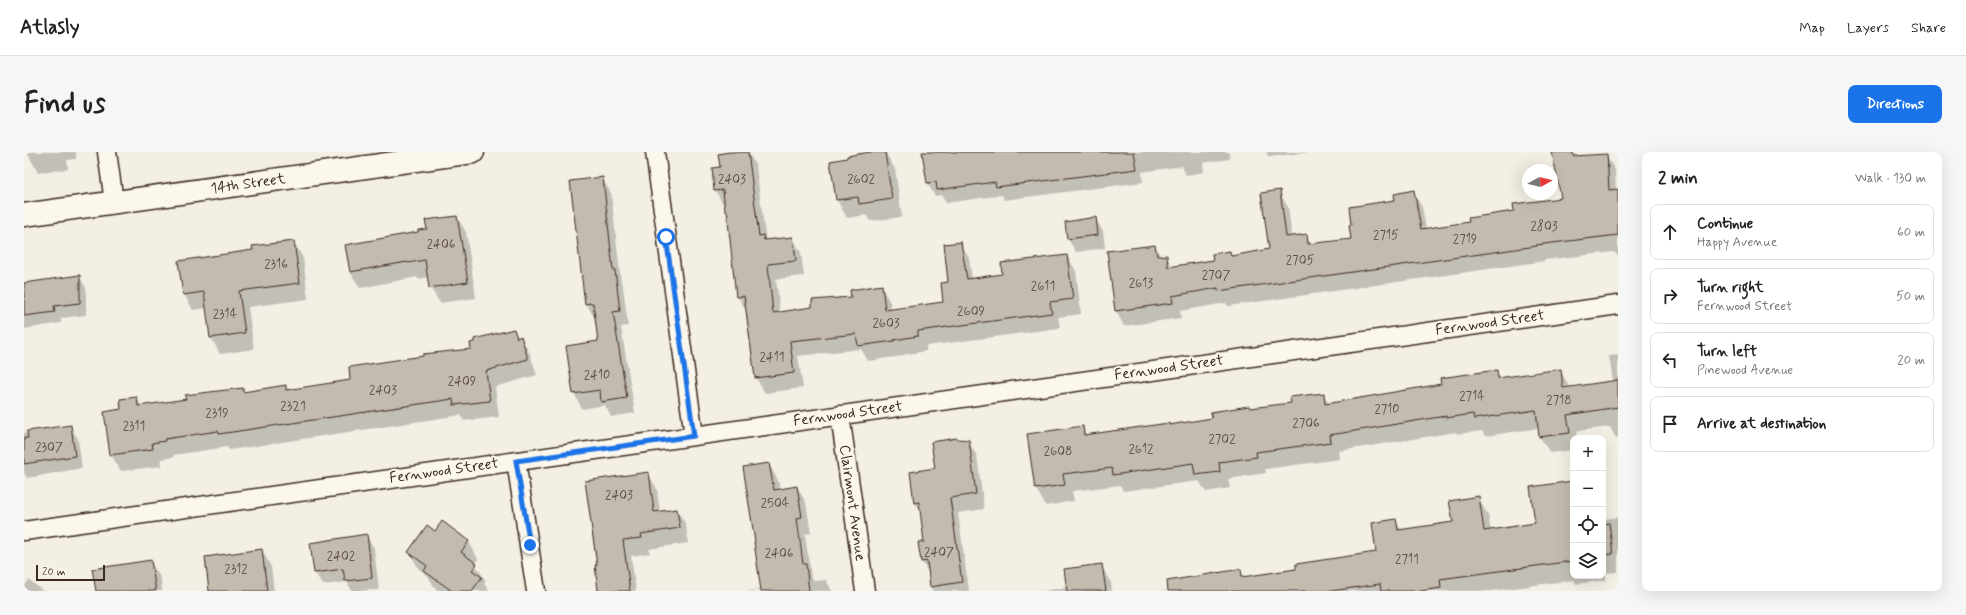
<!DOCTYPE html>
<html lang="en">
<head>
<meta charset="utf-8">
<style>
	body { margin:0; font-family:Mynerve,sans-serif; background:#f6f6f6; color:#222 }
	.controls { position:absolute; right:12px; bottom:12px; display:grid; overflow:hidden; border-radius:8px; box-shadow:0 4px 16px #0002 }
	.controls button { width:36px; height:36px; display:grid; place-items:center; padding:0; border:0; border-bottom:1px solid #e0e0e0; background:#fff; color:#222; font:20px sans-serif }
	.compass { position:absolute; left:1498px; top:12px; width:36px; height:36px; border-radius:50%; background:#fff; box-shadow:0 4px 16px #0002; rotate:82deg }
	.scale { position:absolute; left:12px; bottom:10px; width:69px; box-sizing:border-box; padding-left:4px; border:2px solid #3b2a1e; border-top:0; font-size:11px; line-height:14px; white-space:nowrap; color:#3b2a1e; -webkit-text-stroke:3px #fbf7ec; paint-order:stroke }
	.stop { position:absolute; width:12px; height:12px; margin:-9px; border:3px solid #1a73e8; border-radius:50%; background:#fff }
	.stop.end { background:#1a73e8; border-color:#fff; box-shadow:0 1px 4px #0008 }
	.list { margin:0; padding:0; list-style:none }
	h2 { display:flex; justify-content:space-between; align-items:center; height:52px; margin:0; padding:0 16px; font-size:17px }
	h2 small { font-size:13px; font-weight:400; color:#767676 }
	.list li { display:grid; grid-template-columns:26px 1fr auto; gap:12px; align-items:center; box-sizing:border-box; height:56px; margin:0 8px 8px; padding:0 8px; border:1px solid #e0e0e0; border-radius:8px }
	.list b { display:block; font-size:15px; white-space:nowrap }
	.list p { margin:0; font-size:13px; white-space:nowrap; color:#767676 }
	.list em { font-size:13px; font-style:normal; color:#767676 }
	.icon { flex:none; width:22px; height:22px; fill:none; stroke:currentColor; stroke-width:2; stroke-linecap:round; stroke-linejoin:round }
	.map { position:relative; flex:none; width:1594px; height:439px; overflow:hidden; border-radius:8px }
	header { display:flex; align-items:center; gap:24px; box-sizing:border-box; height:56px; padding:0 20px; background:#fff; border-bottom:1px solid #e0e0e0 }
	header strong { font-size:19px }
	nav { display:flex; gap:22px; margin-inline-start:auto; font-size:14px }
	.intro { display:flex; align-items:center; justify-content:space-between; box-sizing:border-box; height:96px; padding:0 24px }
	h1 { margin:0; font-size:28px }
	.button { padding:10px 18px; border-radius:8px; background:#1a73e8; color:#fff; font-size:14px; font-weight:700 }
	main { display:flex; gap:24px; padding:0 24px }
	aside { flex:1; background:#fff; border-radius:8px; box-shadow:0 4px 16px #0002 }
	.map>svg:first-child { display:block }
	.shadow { fill:#0003 }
	.building { fill:#c3bbb0; stroke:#3b2a1e }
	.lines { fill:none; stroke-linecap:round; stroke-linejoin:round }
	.street-casing { stroke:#3b2a1e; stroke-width:21 }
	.secondary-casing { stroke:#3b2a1e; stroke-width:25 }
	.street { stroke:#fbf7ec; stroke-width:18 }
	.secondary { stroke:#fbf7ec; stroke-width:22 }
	.route { stroke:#1a73e8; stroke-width:5 }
	.labels { text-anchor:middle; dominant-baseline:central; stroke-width:4; stroke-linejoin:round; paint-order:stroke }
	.number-label { font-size:13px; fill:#5d4e42 }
	.street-label { font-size:15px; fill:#3b2a1e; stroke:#fbf7ec }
</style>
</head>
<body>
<header>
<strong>Atlasly</strong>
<nav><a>Map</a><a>Layers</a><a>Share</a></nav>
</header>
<div class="intro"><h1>Find us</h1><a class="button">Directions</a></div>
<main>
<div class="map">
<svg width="1594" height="439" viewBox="0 0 1594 439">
	<rect width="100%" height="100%" fill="#f3efe4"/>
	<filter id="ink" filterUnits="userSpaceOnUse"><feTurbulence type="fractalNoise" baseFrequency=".025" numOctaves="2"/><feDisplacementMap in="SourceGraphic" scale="8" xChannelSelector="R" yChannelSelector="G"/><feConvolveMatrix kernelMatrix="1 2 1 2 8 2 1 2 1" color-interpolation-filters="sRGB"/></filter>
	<g filter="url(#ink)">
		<path class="shadow" d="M3,0H52V7L43,8L44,17L14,21Z
			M714,0H724L732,14L742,89L769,86L777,101L780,124L752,127L756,161L789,156L828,145L857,135L866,150L867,158L921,151L936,91L945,106L948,127L979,123L1043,104L1052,119L1057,162L1034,165L1036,176L902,194V199L878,203V204L844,209L837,197L774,204L779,236L741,241L732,226L723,159L713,144L704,63L702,53L700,54L691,38L697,16Z
			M853,0H861L871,17L878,65L846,69L842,63L823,66L813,48Z
			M912,0H1205L1206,7L1179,11L1180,20L1162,23L1158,14L1118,20L1119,30L980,48L978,43L922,51L917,43L911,44L903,31Z
			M1242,0H1285L1245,5Z
			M1541,0H1548L1551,5L1582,3L1591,18L1592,38H1594V104L1590,100L1520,108L1521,109L1204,154L1202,151L1156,159L1157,166L1100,174L1092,159L1131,94L1137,105L1142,104L1149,115L1190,108L1205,100L1208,105L1246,98L1255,40L1264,55L1268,85L1282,84L1288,93L1328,88L1373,49L1389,40L1398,55L1402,77L1446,71L1538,47Z
			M578,26L587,41L597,130L599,134L604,174L597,175L611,261L587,265L581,253L558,257L550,241L575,190L571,167L562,151Z
			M433,65L442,80L452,146L416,151L406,135L405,125L394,127L393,125L336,136L326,120L322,94L404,78Z
			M1071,66L1079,79L1081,96L1052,100L1044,87L1042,71Z
			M270,90L279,106L284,147L224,155L230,197L196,202L187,185L183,156L169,158L160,142L230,99Z
			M55,124L62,136V163L37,166V171L0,177V132Z
			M489,178L494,186L497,185L506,202L513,223L471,235L475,265L440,269L437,263L205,298L203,295L149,303L150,305L137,307L138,314L97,319L87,303L81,261L98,258L113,246L118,255L163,248L218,237L221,241L261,234L264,239L328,229L448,198Z
			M1594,203V285L1592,286L1586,275L1553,279V286H1549V298L1526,301L1516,285L1515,276L1461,284L1458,279L1433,282L1432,280L1315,299L1316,307L1241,317L1242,321L1204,327L1206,336L1182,340L1175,329L1099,339L1096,333L1048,339L1050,349L1022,354L1012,337L1058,275L1063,284L1145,274L1189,267L1226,257L1268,252L1299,242L1305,252L1418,233L1472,219L1477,226L1536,218L1546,236L1589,230L1585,204Z
			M46,274L54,287L58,316L3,326L0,321V281Z
			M934,288L944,289L953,304L960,357L934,361L945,439H908L906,423L898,410L896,391H901L897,360L891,351L912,317Z
			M745,312L754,328L756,338L773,335L782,351L787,381L781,382L787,424L790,429L802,428L808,439H723L738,437Z
			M624,321L633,337L636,360L653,358L662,373L664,391L625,397L626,401L607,404L612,439H575L562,330Z
			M1549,330V424H1579V357L1580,367L1594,365V420L1582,421V428L1552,432L1550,428L1467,439H1139L1156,437L1216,418L1221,425L1274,417L1353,401L1372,368L1377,378L1430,371L1454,346L1464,363L1467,378L1512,371Z
			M418,371L445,390L454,407L451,412L462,429L460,431L465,439H415L411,436L404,424L395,417L385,400L411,380Z
			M342,383L350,396L355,438L328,439L323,430L299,433L291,421Z
			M238,398L247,415L250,439H186Z
			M126,409L137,427L138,439H73Z
			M1077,413L1087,431L1088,439H1019L1044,435Z
			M5,428L19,439H0V435Z"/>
		<path class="building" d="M706,0H724L735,84L739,83L740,88L769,85L772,109L744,112L749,161L788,155V148L827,145L826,138L858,133L861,158L919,150L917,131L924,130L920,92L937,90L943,127L978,122L977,111L1043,103L1049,147L1026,150L1028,161L894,179V184L870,188V189L834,194L832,182L766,189L770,221L731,226L720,144L712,145L703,59H701L699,38L690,39L688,16L696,15L694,2Z
			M846,0H861L868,47L835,52L834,45L812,48L806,9L823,6V4Z
			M898,0H1110L1113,17L972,35L971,30L913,38L912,30L903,31Z
			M1528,0H1549V4L1583,2L1585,38L1594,37V83L1512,93L1513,94L1194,139V136L1148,144L1149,151L1091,159L1083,99L1131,93L1133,104L1143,103L1144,115L1189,108L1188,102L1206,99L1207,104L1245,97L1237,41L1256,38L1262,85L1283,82L1284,92L1327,87L1325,74L1327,73L1325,55L1371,48L1370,42L1390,38L1397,77L1445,70L1444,66L1490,59L1489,52L1537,46Z
			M579,25L589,118H591L596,159L589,160L603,246L577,250L576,238L549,242L542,194L574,189L569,151L561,152L546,29Z
			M433,64L444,130L405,136L401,108L384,111L383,110L326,120L321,93L394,80V78L403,77L401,68Z
			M1072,65L1074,83L1043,87L1041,70Z
			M270,89L276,131L215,139L221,181L186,186L180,140L159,143L154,109L229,98L228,94Z
			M56,123V151L30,154L31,160L0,164V131Z
			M490,177L493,186L497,184L504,207L462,219L466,249L430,253L429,247L195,282L194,279L141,287V289L128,291L129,297L86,303L80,260L97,257L96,247L113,245L114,254L162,247L161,243L219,236V240L262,233V238L326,228L325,215L399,204V202L447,197L446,191L450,190V187Z
			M1537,217L1539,236L1594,228V255L1543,263L1546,281L1515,285L1512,258L1450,267L1449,262L1422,266V264L1306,283L1307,290L1232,300L1233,305L1195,310L1196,320L1171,323L1169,311L1089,323L1088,316L1039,322L1041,333L1011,337L1003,282L1059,274L1060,283L1145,271V273L1188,266L1187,260L1225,254L1226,256L1267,251L1266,245L1300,241L1301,252L1417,232L1416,226L1473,218L1474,226Z
			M47,273L51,304L0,312V286H4L3,279Z
			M933,286L934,287L945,288L952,342L926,346L938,430L906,435L903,409L897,410L894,390H900L895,350L890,351L886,320L911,316L907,290Z
			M745,311L750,338L773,334L778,365L773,366L779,412H782L785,439H737L730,390H731L719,315Z
			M625,320L630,360L653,357L656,376L617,382L618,386L599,388L606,439H574L571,413H573L561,329Z
			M1549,329V409L1416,427L1417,436L1397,439H1357L1356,432L1307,439H1144L1143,429L1217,417L1218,425L1272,417V412L1352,400L1348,371L1372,367L1374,378L1429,370L1425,349L1455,344L1460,379L1511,371L1506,335Z
			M418,369L445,389L437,400L453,412L448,418L458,425L448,439H428L400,419L403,414L384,400L403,373L411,379Z
			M1585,371L1589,402L1579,403V372Z
			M343,382L348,426L321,429L319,417L290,421L286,391Z
			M238,397L243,439H185L181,405Z
			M127,408L132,439H72L68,417Z
			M1078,412L1082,439H1043L1040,417Z"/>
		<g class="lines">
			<defs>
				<path id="street" d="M83,0L90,50
					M631,0L670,284
					M816,263L841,439
					M492,309L512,439
					M0,379L1594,153"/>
				<path id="secondary" d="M0,63L449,0"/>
			</defs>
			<use href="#street" class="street-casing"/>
			<use href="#secondary" class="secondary-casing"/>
			<use href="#street" class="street"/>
			<use href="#secondary" class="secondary"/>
		</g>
	</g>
	<g class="lines" filter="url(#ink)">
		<path class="route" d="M506,393L492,309L670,284L642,85"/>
	</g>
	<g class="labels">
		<g class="number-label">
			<text x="708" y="27">2403</text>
			<text x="837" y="27">2602</text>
			<text x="1520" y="74">2803</text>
			<text x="1362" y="83">2715</text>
			<text x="1441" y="87">2719</text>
			<text x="417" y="92">2406</text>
			<text x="1276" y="108">2705</text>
			<text x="252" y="112">2316</text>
			<text x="1192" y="123">2707</text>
			<text x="1117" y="131">2613</text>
			<text x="1019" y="134">2611</text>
			<text x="947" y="159">2609</text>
			<text x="201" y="162">2314</text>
			<text x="862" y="171">2603</text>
			<text x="748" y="205">2411</text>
			<text x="573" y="223">2410</text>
			<text x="438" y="229">2409</text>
			<text x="359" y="238">2403</text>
			<text x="1448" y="244">2714</text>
			<text x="1535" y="248">2718</text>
			<text x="269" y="254">2321</text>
			<text x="1363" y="257">2710</text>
			<text x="193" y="261">2319</text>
			<text x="1282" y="271">2706</text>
			<text x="110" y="274">2311</text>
			<text x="1198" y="287">2702</text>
			<text x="25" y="295">2307</text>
			<text x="1117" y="297">2612</text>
			<text x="1034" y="299">2608</text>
			<text x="595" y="343">2403</text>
			<text x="751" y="351">2504</text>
			<text x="915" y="400">2407</text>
			<text x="755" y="401">2406</text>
			<text x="317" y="404">2402</text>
			<text x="1383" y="407">2711</text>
			<text x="212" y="417">2312</text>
		</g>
		<g class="street-label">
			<text transform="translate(224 32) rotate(-8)">14th Street</text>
			<text transform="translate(1466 171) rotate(-8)">Fernwood Street</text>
			<text transform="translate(1145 216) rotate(-8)">Fernwood Street</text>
			<text transform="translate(824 262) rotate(-8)">Fernwood Street</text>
			<text transform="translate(420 319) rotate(-8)">Fernwood Street</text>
			<text transform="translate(828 351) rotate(82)">Clairmont Avenue</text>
		</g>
	</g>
</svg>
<div class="controls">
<button>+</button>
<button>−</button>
<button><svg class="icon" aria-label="locate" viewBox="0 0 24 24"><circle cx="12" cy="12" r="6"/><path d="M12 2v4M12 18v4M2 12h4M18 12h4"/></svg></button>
<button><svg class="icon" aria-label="layers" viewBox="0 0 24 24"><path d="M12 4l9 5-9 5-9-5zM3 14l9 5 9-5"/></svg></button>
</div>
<svg class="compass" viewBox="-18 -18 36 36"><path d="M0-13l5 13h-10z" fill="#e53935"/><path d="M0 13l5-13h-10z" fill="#767676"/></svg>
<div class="scale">20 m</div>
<div class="stop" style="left:642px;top:85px"></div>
<div class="stop end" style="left:506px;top:393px"></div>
</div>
<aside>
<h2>2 min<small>Walk · 130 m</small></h2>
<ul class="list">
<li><svg class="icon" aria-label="ahead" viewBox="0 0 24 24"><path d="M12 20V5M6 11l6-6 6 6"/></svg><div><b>Continue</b><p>Happy Avenue</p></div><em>60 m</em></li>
<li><svg class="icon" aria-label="right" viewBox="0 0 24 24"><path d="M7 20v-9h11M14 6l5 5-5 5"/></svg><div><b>Turn right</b><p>Fernwood Street</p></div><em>50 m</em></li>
<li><svg class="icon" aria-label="left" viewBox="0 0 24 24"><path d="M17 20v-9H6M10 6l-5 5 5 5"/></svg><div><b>Turn left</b><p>Pinewood Avenue</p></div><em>20 m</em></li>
<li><svg class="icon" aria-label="arrive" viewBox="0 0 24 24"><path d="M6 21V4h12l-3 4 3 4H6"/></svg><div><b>Arrive at destination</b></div></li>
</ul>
</aside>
</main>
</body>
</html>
